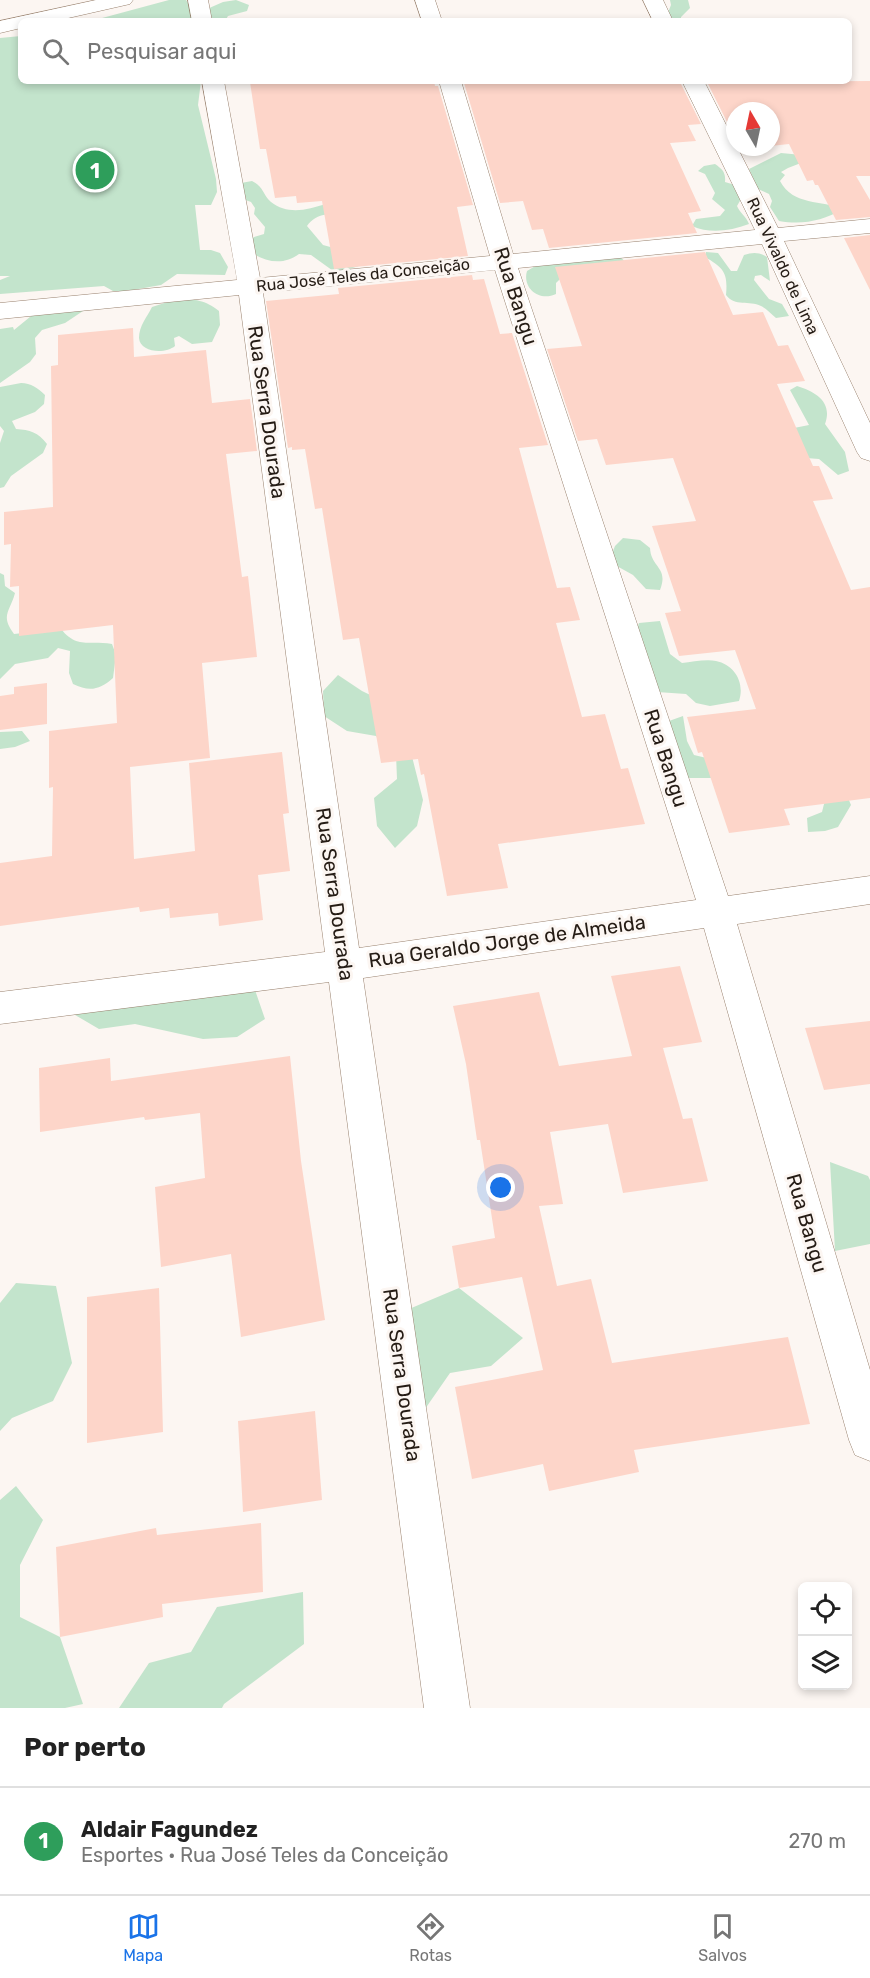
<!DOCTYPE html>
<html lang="pt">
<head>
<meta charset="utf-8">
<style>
	body { margin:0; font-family:Rubik,sans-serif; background:#f2f2f2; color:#222 }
	.controls { position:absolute; right:18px; bottom:18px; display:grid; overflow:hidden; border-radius:9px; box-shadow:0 3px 9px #0003 }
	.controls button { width:54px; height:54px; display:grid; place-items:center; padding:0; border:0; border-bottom:2px solid #e0e0e0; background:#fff; color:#222; font:30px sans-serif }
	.compass { position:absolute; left:726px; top:102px; width:54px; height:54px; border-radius:50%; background:#fff; box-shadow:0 3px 9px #0003; rotate:351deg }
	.you { position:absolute; left:501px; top:1188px; width:21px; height:21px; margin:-15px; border:4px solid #fff; border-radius:50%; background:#1a73e8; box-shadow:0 0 0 9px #1a73e833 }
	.badge { display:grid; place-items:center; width:39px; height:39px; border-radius:50%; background:#1a73e8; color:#fff; font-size:20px; font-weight:700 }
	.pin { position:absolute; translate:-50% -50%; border:3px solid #fff; box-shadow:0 2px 6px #0006 }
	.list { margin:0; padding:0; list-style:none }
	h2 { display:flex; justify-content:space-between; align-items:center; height:78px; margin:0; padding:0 24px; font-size:26px }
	h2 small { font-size:20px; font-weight:400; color:#767676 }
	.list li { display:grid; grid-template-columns:39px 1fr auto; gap:18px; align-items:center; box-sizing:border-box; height:108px; padding:0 24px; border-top:2px solid #e0e0e0 }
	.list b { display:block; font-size:22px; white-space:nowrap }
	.list p { margin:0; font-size:20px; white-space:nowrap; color:#767676 }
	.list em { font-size:20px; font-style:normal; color:#767676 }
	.icon { flex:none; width:33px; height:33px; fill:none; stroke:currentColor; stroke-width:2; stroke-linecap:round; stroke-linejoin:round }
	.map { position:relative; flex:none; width:870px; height:1708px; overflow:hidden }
	.search { position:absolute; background:#fff; box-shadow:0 3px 9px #0003; left:18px; right:18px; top:18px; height:66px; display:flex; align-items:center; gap:15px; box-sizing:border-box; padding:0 21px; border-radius:9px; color:#767676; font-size:22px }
	.sheet { height:186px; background:#fff }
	nav { display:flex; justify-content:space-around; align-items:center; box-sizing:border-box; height:84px; border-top:2px solid #e0e0e0; background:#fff; font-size:16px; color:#767676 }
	nav a { display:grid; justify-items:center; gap:3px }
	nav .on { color:#1a73e8 }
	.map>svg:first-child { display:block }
	.green { fill:#c3e4cc }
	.building { fill:#fdd5c9 }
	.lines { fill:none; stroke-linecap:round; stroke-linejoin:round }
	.minor-casing { stroke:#99826f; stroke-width:1 }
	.minor { fill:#fff; fill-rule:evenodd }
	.labels { text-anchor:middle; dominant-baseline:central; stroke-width:6; stroke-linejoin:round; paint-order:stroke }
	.far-street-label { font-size:16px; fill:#251c15; stroke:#fcf6f2 }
	.street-label { font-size:20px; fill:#251c15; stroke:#fcf6f2 }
</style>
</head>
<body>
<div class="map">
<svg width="870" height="1708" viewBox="0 0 870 1708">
	<rect width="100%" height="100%" fill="#fcf6f2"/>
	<path class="green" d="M169,0H186L191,7L193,21H91Z
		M236,0L249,5L247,11L228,16L225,21H206L207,9L223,2Z
		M670,0H688L690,8L681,17V21H671L667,15L671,5Z
		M21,36V81H201L198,105L216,179L217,192L211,205H195L200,250H211L220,253L228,267L225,275L177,274L161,285L127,291H113L104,286L0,294V280L10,276H0V38Z
		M781,153L802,155L806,161L788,168L781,172L785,175L780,181C793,206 822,200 843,209C822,221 803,225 779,221L770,207L772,201L769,194L758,189L749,169Z
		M715,164C722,169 726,172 725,182L735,185L741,199L737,206C740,213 746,216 749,224C730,231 710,234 692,226L696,219L720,216L725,210L712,199L715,193L705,174L698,171L704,166Z
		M252,181C264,187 262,194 271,202C287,215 308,210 325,204L346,213C331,214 317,212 307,226L323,245L334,248L359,266L336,273L311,255L299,254C283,266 265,262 249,251L248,244L254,237L264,234L265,227L254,214L255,208L251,202L240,198L241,183Z
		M706,252L718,253L731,271H737L744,255C753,252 759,252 767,257L770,281L761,275L755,276L754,280L769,299L782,304L789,316L776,318C771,314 767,309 761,306C749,300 735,307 726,295C728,273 724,268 705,257Z
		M619,256L630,266L562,277L556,283V294C539,302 522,288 527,271L537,265Z
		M177,299C195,299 205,300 219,311L220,325L212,342L192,344L179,336L174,338L175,346C166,354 140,353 139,338C139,326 147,317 152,307Z
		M83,311L65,323L42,330L35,338L36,354L30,362L0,383V329L13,327L14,330L36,312Z
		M21,383C31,383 38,388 45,395L44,404L35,412L12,421L16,429C30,430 38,432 47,444L43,453L11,476L4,487L0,488V443L4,431L0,426V387Z
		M797,386C816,392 833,402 825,424L845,452L849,471L838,475L819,459L806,458L784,430L809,425L790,390Z
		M623,538L640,540L650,548C651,568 669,567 660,590L646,589L633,575L615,565L611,556L615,546Z
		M0,573L4,575L5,586L15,593C10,612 0,615 14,634L61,629C77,649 89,640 112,644L116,655L113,678C100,690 89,692 73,684L69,673L70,651L58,648L48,658L15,664L0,679Z
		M660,621L670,654L682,663C692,662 706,659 716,661C735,665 745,683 739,701L710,706L696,703L686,694L657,692L632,644L639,623Z
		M338,675L362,691L389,704L404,725L423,800L417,826L395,848L377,826L374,798L397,779L396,754L376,736L347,731L324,716L323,691Z
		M683,716L687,741L694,755L845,791L851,805L838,827L825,831L808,832L807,818L822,812L825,800L713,778H683L669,721Z
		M22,731L30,741L15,747L0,749V732Z
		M255,990L265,1019L237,1037L203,1039L135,1024L99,1029L70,1012Z
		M830,1162L868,1176L870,1180V1244L835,1251Z
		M16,1283L56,1286L72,1363L53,1401L12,1418L0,1431V1303Z
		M459,1288L523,1338L491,1366L450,1373L425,1409L390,1317Z
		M16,1486L43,1520L20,1565V1617L60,1637L83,1704L65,1708H0V1500Z
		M303,1592L304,1644L224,1704L222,1708H119L149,1663L191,1652L217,1607Z"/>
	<path class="building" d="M268,81H434L435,86H438L473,205L457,207L468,256L334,269L322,201L297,203L296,196L275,198L266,149H260L250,82Z
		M490,81H677L681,84L701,124L688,125L696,141L670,143L701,211L688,213L697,233L549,248L543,229L532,230L523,201L500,203L464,83Z
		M870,81V176H856L870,200V217L836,220L818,185H815L813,180L807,181L789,144L771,146V111H735V121L727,122L707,82Z
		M870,235V290L844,238Z
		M705,252L733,315L763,312L778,346L788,345L805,381L777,384L813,466H819L833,499L813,501L851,590L870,587V798L784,809L790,825L729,833L702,752L698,753L687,717L756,709L735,650L679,656L665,613L681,611L652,526L696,521L673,458L606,465L597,439L578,441L547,349L582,346L555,267Z
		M472,275L473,280L484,279L500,334L512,333L548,445L519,448L557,588L570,587L580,620L556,623L582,717L605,714L621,769L628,768L645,824L498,844L508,888L447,896L424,774L421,775L418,759L381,763L359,638L343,640L322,508L315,509L305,449L292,450V447L288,448L266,301L339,294L338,288Z
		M133,328L134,357L206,350L212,403L250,399L257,451L226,454L242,577L248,576L257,657L202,663L210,758L130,767L134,859L195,851L189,763L282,752L289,813L283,814L290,871L258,875L263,920L219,926L218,913L170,918L169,908L140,912L139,907L0,926V863L52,856L53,787L49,788V731L117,723L113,625L19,636V586L10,587L11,544L4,545V512L53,507L51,366L58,365V335Z
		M47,683V724L0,730V696L14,694V687Z
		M680,966L702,1042L663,1048L683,1119L692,1118L708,1181L623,1193L608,1124L550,1132L563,1204L539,1206L557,1286L591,1279L612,1363L788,1337L810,1424L634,1450L639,1472L549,1491L543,1464L472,1479L455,1387L543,1370L522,1277L459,1288L452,1246L495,1238L480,1140H477L466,1064L453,1006L539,992L559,1066L632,1056L611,976Z
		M870,1021V1084L824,1090L805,1028Z
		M290,1056L301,1161L325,1320L241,1337L231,1254L161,1267L155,1187L205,1178L200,1113L145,1120L144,1117L40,1132L39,1068L110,1058L111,1081Z
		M159,1288L163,1432L87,1443V1297Z
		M315,1411L322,1500L243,1512L238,1421Z
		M261,1523L263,1592L162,1604L163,1617L60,1637L56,1547L156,1528L157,1535Z"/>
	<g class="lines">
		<defs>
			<path id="minor" d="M96,0H133L130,4L55,21H21V28L0,33V21Z
				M188,0H208L212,21H192Z
				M415,0H435L442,21H422Z
				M643,0H663L673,21H653Z
				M202,81H224L260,278L490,256L439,81H461L513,254L755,230L682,81H704L778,228L870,219V233L784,241L870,423V461L861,458L857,452L762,244L518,268L728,896L870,876V904L737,924L870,1370V1461L855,1455L849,1440L704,928L363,978L470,1708H424L329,982L0,1024V992L325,952L239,295L0,319V303L237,280ZM495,270L696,900L359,948L263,293Z"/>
		</defs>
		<use href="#minor" class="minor-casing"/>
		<use href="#minor" class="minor"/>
	</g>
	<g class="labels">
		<g class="far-street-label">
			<text transform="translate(783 266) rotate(65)">Rua Vivaldo de Lima</text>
			<text transform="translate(363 275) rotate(-6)">Rua José Teles da Conceição</text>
		</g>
		<g class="street-label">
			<text transform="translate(516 296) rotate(72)">Rua Bangu</text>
			<text transform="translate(267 412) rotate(82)">Rua Serra Dourada</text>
			<text transform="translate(666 758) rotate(72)">Rua Bangu</text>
			<text transform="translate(335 894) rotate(82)">Rua Serra Dourada</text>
			<text transform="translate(507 941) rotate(-8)">Rua Geraldo Jorge de Almeida</text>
			<text transform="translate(807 1223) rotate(74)">Rua Bangu</text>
			<text transform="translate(402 1375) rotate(82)">Rua Serra Dourada</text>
		</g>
	</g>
</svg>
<div class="controls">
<button><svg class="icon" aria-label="locate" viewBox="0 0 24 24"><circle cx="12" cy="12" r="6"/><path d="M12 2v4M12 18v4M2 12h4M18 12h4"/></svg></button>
<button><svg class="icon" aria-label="layers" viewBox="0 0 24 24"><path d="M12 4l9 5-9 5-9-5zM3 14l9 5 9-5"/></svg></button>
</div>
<svg class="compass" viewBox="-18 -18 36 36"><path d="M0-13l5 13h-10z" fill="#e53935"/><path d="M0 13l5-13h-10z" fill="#767676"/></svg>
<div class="you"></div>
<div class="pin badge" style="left:95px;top:170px;background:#2e9e5b">1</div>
<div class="search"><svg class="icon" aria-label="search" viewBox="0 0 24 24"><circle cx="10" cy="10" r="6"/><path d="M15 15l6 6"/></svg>Pesquisar aqui</div>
</div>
<section class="sheet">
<h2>Por perto<small></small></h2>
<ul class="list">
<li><span class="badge" style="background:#2e9e5b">1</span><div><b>Aldair Fagundez</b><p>Esportes · Rua José Teles da Conceição</p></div><em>270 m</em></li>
</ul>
</section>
<nav>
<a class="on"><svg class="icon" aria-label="map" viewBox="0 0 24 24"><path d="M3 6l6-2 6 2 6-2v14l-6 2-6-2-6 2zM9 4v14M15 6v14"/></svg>Mapa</a>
<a><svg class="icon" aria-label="directions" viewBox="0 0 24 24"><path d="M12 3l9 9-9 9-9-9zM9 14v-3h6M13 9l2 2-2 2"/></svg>Rotas</a>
<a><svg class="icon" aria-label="saved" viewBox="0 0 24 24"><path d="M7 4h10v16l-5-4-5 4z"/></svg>Salvos</a>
</nav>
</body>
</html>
